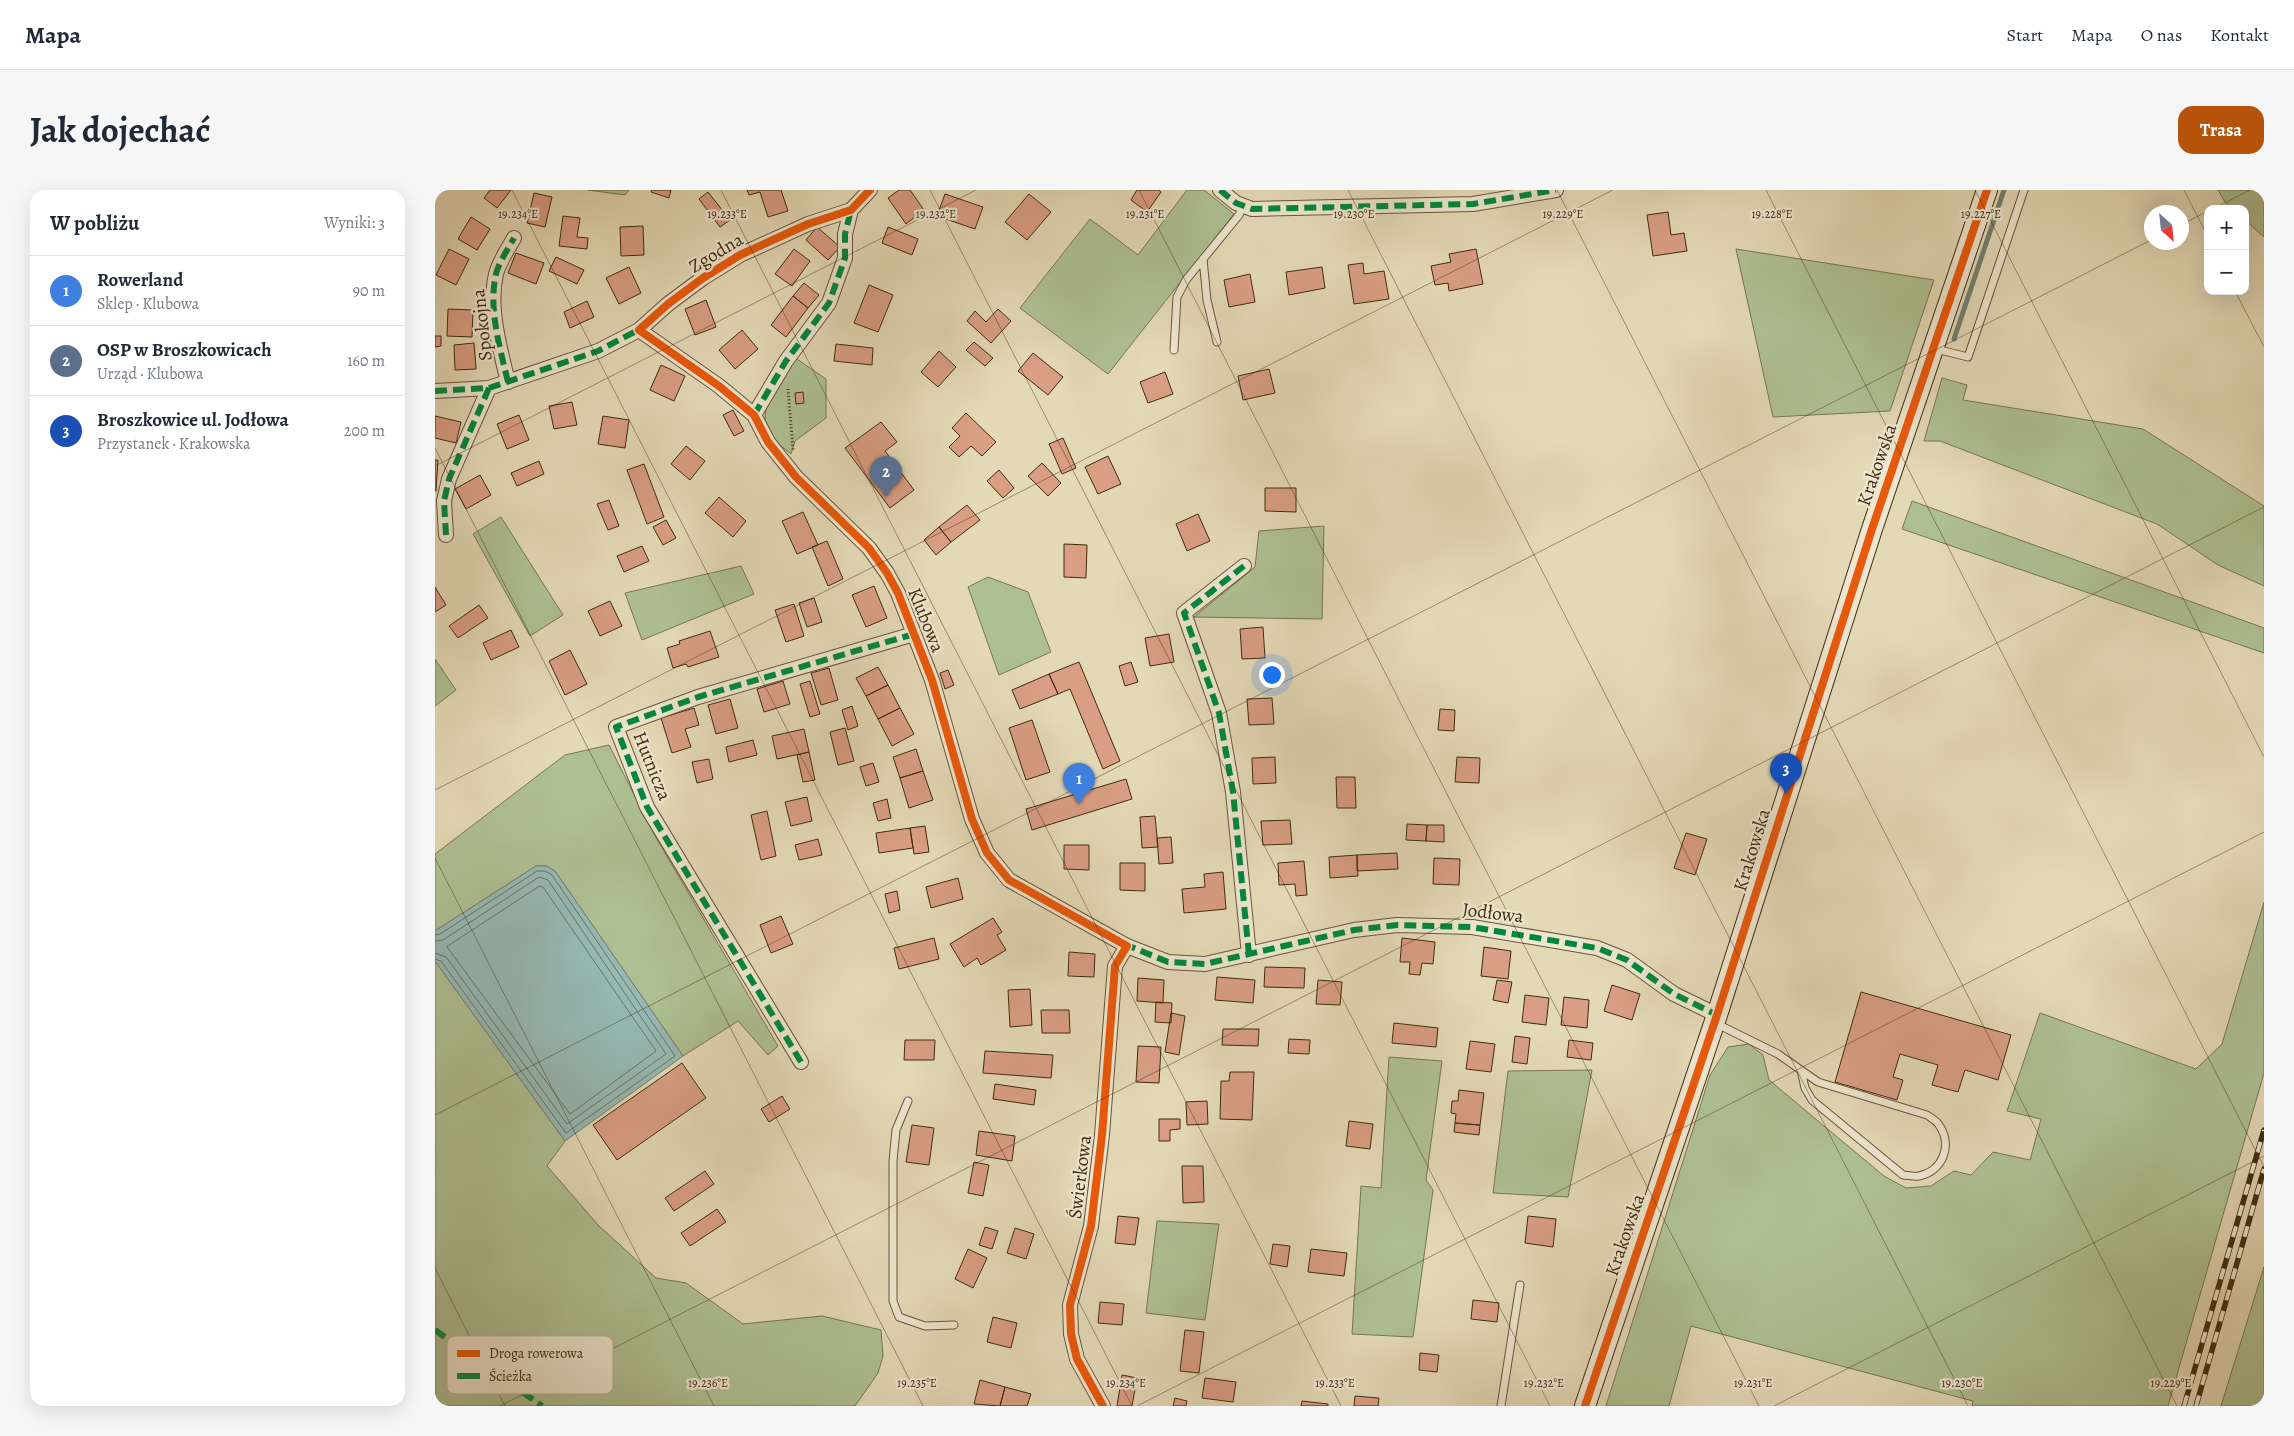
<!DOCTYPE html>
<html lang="pl">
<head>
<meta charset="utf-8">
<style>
	body { margin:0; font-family:Alegreya,serif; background:#f6f6f7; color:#1f2937 }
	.controls { position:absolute; right:15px; top:15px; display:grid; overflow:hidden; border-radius:10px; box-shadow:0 5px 20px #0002 }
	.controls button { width:45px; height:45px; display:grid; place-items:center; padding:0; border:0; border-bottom:1px solid #e0e1e3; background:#fff; color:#1f2937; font:25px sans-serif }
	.compass { position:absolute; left:1709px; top:15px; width:45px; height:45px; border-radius:50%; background:#fff; box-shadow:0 5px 20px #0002; rotate:153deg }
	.you { position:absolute; left:836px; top:484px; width:18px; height:18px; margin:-12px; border:4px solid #fff; border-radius:50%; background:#1a73e8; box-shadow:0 0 0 8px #1a73e833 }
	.badge { display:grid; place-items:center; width:32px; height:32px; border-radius:50%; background:#b45309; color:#fff; font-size:16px; font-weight:700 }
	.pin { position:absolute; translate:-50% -41px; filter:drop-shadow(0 1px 2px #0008) }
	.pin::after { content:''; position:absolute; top:26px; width:18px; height:15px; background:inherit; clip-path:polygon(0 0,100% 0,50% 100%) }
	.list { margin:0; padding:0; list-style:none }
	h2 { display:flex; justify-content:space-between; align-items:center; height:65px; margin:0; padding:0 20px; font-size:21px }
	h2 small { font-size:16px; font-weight:400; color:#747a83 }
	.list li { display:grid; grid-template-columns:32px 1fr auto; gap:15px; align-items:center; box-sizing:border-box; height:70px; padding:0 20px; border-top:1px solid #e0e1e3 }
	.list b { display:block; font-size:19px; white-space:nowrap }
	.list p { margin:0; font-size:16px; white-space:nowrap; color:#747a83 }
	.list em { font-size:16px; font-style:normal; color:#747a83 }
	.map { position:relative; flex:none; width:1829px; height:1216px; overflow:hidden; border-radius:15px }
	header { display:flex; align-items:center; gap:30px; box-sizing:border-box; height:70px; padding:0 25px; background:#fff; border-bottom:1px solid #e0e1e3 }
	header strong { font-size:24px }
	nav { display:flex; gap:28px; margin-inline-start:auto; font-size:18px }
	.intro { display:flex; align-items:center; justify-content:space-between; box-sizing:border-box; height:120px; padding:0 30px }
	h1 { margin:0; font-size:35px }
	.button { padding:12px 22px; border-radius:15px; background:#b45309; color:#fff; font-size:18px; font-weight:700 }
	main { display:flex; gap:30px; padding:0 30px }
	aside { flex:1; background:#fff; border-radius:15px; box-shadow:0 5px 20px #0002 }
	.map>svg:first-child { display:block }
	.green { fill:#aec093; stroke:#777651 }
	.water { fill:#96b9b4; stroke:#748072 }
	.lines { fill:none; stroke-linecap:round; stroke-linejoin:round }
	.shore { stroke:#6b7262; stroke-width:1 }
	.stream { stroke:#748072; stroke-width:5 }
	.building { fill:#d99e83; stroke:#402b0f }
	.lane-casing { stroke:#695639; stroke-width:9 }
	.street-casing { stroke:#695639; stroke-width:16 }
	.secondary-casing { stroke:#402b0f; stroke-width:22 }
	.path { stroke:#402b0f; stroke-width:3; stroke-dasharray:1 2.5; stroke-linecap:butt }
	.lane { stroke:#ede6d0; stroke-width:7 }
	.street { stroke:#ede6d0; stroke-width:14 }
	.secondary { stroke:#ede6d0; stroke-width:20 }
	.rail-casing { stroke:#402b0f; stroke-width:5.5 }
	.rail { stroke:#ede6d0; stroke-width:4; stroke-dasharray:11; stroke-linecap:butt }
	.quiet { stroke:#00873e; stroke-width:6; stroke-dasharray:12 6; stroke-linecap:butt }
	.cycleway-casing { stroke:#ede6d0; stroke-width:11 }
	.cycleway { stroke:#e8590c; stroke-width:8 }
	.ticks { fill:none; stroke:#402b0f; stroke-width:1; stroke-opacity:0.45 }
	.labels { text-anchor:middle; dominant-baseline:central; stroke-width:4.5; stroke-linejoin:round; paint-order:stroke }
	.street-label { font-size:19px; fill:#402b0f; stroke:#ede6d0 }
	.key { fill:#ede6d0; stroke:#b9ae96; stroke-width:1 }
	.key-label { font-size:14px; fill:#402b0f }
	.ticks-label { font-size:12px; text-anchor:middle; fill:#402b0f; stroke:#ede6d0; stroke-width:4.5; stroke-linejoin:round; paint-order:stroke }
</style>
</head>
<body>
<header>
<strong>Mapa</strong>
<nav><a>Start</a><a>Mapa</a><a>O nas</a><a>Kontakt</a></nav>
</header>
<div class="intro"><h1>Jak dojechać</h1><a class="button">Trasa</a></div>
<main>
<aside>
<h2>W pobliżu<small>Wyniki: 3</small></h2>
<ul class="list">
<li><span class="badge" style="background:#3f7fe0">1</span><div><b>Rowerland</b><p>Sklep · Klubowa</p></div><em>90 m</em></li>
<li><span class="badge" style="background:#5c6f8a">2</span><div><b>OSP w Broszkowicach</b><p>Urząd · Klubowa</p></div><em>160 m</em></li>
<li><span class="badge" style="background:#1a4fb4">3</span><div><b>Broszkowice ul. Jodłowa</b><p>Przystanek · Krakowska</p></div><em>200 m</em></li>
</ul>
</aside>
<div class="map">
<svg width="1829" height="1216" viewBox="0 0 1829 1216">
	<rect width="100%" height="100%" fill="#e4d9b7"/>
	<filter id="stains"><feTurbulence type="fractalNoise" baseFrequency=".004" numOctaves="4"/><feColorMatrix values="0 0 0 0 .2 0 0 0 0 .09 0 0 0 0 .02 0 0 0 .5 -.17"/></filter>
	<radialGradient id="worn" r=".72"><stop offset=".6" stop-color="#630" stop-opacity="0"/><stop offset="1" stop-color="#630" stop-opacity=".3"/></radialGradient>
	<path class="green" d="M153,0H194L190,5Z
		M752,0H769L799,24L673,184L585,118L655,29L703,65Z
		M1783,0H1829V47L1810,30V19H1797L1790,12Z
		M1301,59L1499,90L1455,221L1338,227Z
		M359,167L391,189V228L360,251L356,264C349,258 341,253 336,245C318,220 346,188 359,167Z
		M1507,188L1532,195L1528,210L1708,239L1829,316V396L1783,375L1722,334L1505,251H1489Z
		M1477,311L1829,438V463L1467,339Z
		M66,327L128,425L95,446L38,344Z
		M889,336L887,429L759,427L820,377L824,341Z
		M306,376L319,404L207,450L190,403Z
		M553,387L593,402L616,462L564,485L533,397Z
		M0,469L21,500L0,516Z
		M174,555L219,644L343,856L333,865L303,831L248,866L120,681L111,676H101L0,741V664L130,565Z
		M1829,712V883L1733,1216H1537L1538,1211L1256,1136L1234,1216H1171L1275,885L1293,857L1314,854L1328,865L1334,890L1449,986L1471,998L1496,996L1519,981L1536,985L1558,962L1595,970L1606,929L1572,921L1605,823L1761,879L1787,854Z
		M0,771L130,951L112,976L163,1035L221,1088L251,1093L308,1134L387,1126L446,1140L448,1166L443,1183L420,1216H0Z
		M954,867L1007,871L991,990L998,1000L978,1147L917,1144L926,996L946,998Z
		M1157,880L1133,1007L1058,1003L1073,881Z
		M722,1031L784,1034L770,1130L711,1123Z
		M1829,1077V1216H1786Z"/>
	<path class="water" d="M101,676H111L120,681L248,866L130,951L0,771V741Z"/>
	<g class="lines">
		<path class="shore" d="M105,696L108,697L221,861L135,924L12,757Z
			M0,745L5,744L102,681H110L117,685L240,866L131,943L6,771L0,769
			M0,751L8,750L104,687L113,690L231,864L132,934L11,767L0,763"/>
		<path class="stream" d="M1519,149L1569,0"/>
	</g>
	<path class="building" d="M55,0H76L62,18L49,8Z
		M217,0H236L234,8L216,2Z
		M312,0H346L353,21L333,27L325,2L314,5Z
		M464,0H475L489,20L471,34L453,8Z
		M702,0H724L726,2L712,22L696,10Z
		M273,2L295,30L285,37L264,9Z
		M99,3L117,7L110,37L92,33Z
		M510,4L548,17L540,39L502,26Z
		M594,4L616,22L592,50L570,32Z
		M1233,22L1236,45L1249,43L1252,61L1218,66L1212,25Z
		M128,26L145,28L142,47L153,48L152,59L124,56Z
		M36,27L55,39L42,60L23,49Z
		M208,36L209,65L186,66L185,37Z
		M382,37L405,57L393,70L371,50Z
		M453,37L483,49L477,65L447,53Z
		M14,59L34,69L21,95L1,85Z
		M359,59L375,71L357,96L340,84Z
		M1041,59L1048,94L1014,101L1013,93L1000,95L996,76L1016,72L1014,64Z
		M81,63L109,73L101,94L73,83Z
		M121,67L149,80L142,94L114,81Z
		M928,73L929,84L949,81L954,109L919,114L913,75Z
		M194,77L206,103L184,114L171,88Z
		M887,77L890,98L854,105L851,82Z
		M815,84L820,112L794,117L789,90Z
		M369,93L384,105L373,118L358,106Z
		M434,95L458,105L443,142L419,133Z
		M358,106L373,118L351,147L336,135Z
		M271,110L281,137L260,145L250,119Z
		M152,111L159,127L135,138L129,122Z
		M13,119L38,120L37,147L12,146Z
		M563,119L576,131L556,153L532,131L540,121L551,132Z
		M307,140L323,159L300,179L284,160Z
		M0,146H6V156L0,157Z
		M539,152L558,168L550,176L531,160Z
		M39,153L41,179L20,180L19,155Z
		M401,154L438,158L437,175L399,171Z
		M504,161L521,177L503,197L486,182Z
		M598,163L628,187L613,205L583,181Z
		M226,175L250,186L239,211L215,200Z
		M834,179L840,203L808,210L803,186Z
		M730,182L738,204L713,213L705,192Z
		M368,202L369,213L361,214L360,203Z
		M137,212L142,235L119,239L114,216Z
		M298,220L309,241L299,246L288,225Z
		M531,223L561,252L547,266L536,256L524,267L514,257L525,246L517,238Z
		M84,225L94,250L72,259L62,234Z
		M0,226L26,232L21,253L0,248Z
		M168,226L194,230L190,258L163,254Z
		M446,232L462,252L450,261L479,300L455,318L410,258Z
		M628,248L641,278L627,284L614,254Z
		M251,256L270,271L255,290L236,274Z
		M673,266L686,294L663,304L650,277Z
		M0,270H3L1,301H0Z
		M104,271L109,284L82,296L76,283Z
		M607,273L626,293L613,306L593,286Z
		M209,274L229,327L212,334L192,280Z
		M564,280L579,298L568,308L552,291Z
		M45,285L56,305L31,319L20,299Z
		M830,298H861V322L830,321Z
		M284,307L311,331L298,347L270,323Z
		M174,310L184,336L173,340L162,314Z
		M532,315L545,330L516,352L504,337Z
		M368,322L383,355L362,364L347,331Z
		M763,324L775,351L752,361L741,334Z
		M231,330L241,348L228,355L218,337Z
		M504,337L516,352L501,365L489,350Z
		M392,351L408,389L393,396L377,357Z
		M629,354L652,355L651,388L629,387Z
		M207,356L214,371L189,382L182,366Z
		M439,396L452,428L431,437L417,405Z
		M0,397L11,415L0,422Z
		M379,408L387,432L372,437L364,413Z
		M175,411L187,436L165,446L153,421Z
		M359,414L369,446L351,452L340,420Z
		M44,415L53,428L23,448L14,436Z
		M828,437L830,468L807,469L805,439Z
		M76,440L84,457L56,470L48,453Z
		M275,441L284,467L253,477L251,474L238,478L232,458L245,454L244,451Z
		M734,444L739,472L715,476L710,448Z
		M135,460L152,494L130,505L114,471Z
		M644,472L685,571L668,579L635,499L623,504L614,484Z
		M696,472L703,492L690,496L684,476Z
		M443,477L453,495L431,506L421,488Z
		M394,478L403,510L386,515L376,483Z
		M513,480L519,495L510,499L505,483Z
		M614,484L623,504L585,519L577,500Z
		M348,491L355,514L329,522L322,499Z
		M375,491L385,524L375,527L365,494Z
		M453,495L465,518L443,529L431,506Z
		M837,508L839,534L814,535L812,509Z
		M295,509L303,538L281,544L273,515Z
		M417,516L423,536L413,540L407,520Z
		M259,518L264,535L250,539L256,557L237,563L226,528Z
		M465,518L479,544L457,556L443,529Z
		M1005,519L1020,520L1019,541L1003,540Z
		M597,530L615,582L591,590L574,538Z
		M410,538L419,571L403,575L395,542Z
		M369,539L374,562L342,569L337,546Z
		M318,550L322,565L294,572L291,557Z
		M481,559L488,581L465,588L458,567Z
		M374,562L380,590L368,592L362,565Z
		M840,567L841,593L818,594L817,568Z
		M1022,567L1045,568L1044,593L1020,592Z
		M274,569L278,589L262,593L257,572Z
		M438,573L444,592L431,596L425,577Z
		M488,581L498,610L474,618L465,588Z
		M901,587H920L921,618H902Z
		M691,589L697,609L597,640L591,619Z
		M372,607L377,631L356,636L350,612Z
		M452,609L456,628L443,631L438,613Z
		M332,621L341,666L326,670L316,625Z
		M720,626L723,657L707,658L705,627Z
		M855,630L857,654L828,655L826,631Z
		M972,634L992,635L991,651L971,650Z
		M992,635H1009V652L991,651Z
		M490,636L494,662L479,664L475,638Z
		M475,638L478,658L444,663L441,643Z
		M1251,643L1272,649L1260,685L1239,678Z
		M736,647L738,673L724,674L722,648Z
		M383,649L387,665L364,670L360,655Z
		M629,655H654V680L629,679Z
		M962,663L963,679L922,681V665Z
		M922,665L923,686L895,688L894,667Z
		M999,668L1025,669L1024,695L998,694Z
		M869,671L872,705L861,706L860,694L844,695L843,673Z
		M685,673H710V701L685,700Z
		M788,682L791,719L749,723L747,699L770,697L769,684Z
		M523,688L528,709L496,718L491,697Z
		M462,701L465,720L454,723L450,704Z
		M346,726L358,754L336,763L325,735Z
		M558,728L567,742L562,745L571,760L546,775L542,768L529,777L515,754Z
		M499,748L504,769L464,779L459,758Z
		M967,748L1000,752L998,774L987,773L985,785L974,784L975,772H965Z
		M1049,757L1076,761L1073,789L1046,786Z
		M634,762L660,764L659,787L633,786Z
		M830,777L870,778L869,798L829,797Z
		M782,787L820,790L818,813L780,810Z
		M703,788L729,790L728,813L702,811Z
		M883,790L907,792L905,815L881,814Z
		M1062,790L1077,792L1073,813L1058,810Z
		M1177,795L1205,804L1197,830L1169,821Z
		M595,799L597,835L575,837L573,800Z
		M1426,802L1576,845L1563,890L1530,880L1523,902L1497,895L1503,875L1465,864L1458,887L1468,890L1462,910L1400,892Z
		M1090,805L1114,808L1111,835L1087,832Z
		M1129,807L1154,810L1152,838L1126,835Z
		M721,812L737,813L736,833L720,832Z
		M606,820H634L635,843H607Z
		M736,823L750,826L744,865L730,862Z
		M959,833L1003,838L1001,857L957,853Z
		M788,839H824L823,856L787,855Z
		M1080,846L1095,848L1092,874L1077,872Z
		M854,849L875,850L874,864L853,863Z
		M470,850H500L499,870H469Z
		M1134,850L1158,853L1156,870L1132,867Z
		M1035,851L1060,854L1056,882L1031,879Z
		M703,856L726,857L724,893L701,892Z
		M550,861L618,865L616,888L548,883Z
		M247,873L271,908L182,970L158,935Z
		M795,882H819L817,930L785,929L786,891H794Z
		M560,894L601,900L599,915L558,909Z
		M1024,900L1049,903L1045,935L1020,933L1021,924L1016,923L1017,911H1023Z
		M347,906L355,919L334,932L326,919Z
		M772,911L773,934L752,935L751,912Z
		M724,929H745V939L735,940V951H724Z
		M914,931L938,934L935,959L911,956Z
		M1020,933L1045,935L1044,945L1019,942Z
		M477,935L499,938L494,975L471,972Z
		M544,941L580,946L577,971L541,965Z
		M539,972L554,975L548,1006L533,1003Z
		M747,976H768L769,1012L748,1013Z
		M270,981L279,994L239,1021L230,1008Z
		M282,1019L291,1032L255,1056L246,1043Z
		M683,1026L704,1028L700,1055L680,1053Z
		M1093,1026L1121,1029L1118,1057L1090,1053Z
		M550,1037L563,1041L557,1059L544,1055Z
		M580,1038L599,1044L591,1069L572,1063Z
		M838,1054L855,1056L852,1077L835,1074Z
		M533,1059L552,1068L538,1098L520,1089Z
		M876,1059L912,1063L909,1086L873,1082Z
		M1038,1110L1064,1113L1062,1132L1036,1129Z
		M665,1112L689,1114L687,1135L663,1133Z
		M558,1127L582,1133L576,1158L552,1152Z
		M750,1140L769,1142L764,1183L745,1181Z
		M985,1163L1004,1165L1002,1182L984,1180Z
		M687,1185L702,1188L697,1216H682Z
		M770,1188L801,1192L798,1212L767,1208Z
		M545,1190L570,1197L565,1216L539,1214Z
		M570,1197L596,1204L592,1216H565Z
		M920,1206L944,1208L943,1216H919Z
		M740,1208L752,1211L751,1216H738Z
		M867,1211L893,1214V1216H866Z"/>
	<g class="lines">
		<defs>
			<path id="lane" d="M768,69L772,110L782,152
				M1501,159L1533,167L1589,0
				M739,160L742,107L751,90L804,25L808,16
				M1282,834L1343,864L1383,892L1492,925C1496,928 1502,931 1504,935C1518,955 1508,981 1484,986C1479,987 1473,985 1468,985L1377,910L1370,898L1366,880
				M473,911L461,940L458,971V1111L464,1127L490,1136L519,1135
				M1066,1216L1085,1095"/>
			<path id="street" d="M785,0L801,13L817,19L1038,14L1121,0
				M204,140L284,196L319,225L333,252L361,287L434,358L452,383L463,403L497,490L537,629L552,663L574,690L692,756L733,772L770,774L919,740L962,735L1037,737L1162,758L1192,770L1239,804L1282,825
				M73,192C65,158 53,118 61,84C64,72 73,59 79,48
				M0,201L54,198L163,161L204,140L233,114L268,88L305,65L373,34L416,20L435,0
				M319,225L351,171L394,113L410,68V44L416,20
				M11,345L9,311L14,289L54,198
				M809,376L749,423L784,523L798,602L814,765
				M366,872L212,617L181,537L263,507L479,444
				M668,1216L642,1169L636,1144L635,1115L656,1036L667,945L680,776L692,756"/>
			<path id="secondary" d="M1150,1216L1282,825L1437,339L1552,0"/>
		</defs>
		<use href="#lane" class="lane-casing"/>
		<use href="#street" class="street-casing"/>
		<use href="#secondary" class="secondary-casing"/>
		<path class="path" d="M353,199L358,260"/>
		<use href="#lane" class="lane"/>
		<use href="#street" class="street"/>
		<use href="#secondary" class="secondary"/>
		<defs>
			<path id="rail" d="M1749,1216L1829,940
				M1761,1216L1829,979"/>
		</defs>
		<use href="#rail" class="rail-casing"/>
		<use href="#rail" class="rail"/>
		<path class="quiet" d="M785,0L801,13L817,19L1038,14L1121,0
			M73,192C65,158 53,118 61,84C64,72 73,59 79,48
			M0,201L54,198L163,161L207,138
			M319,225L351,171L394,113L410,68V44L416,20
			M11,345L9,311L14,289L54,198
			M809,376L749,423L784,523L798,602L814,765
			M689,754L733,772L770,774L919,740L962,735L1037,737L1162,758L1192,770L1239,804L1282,825
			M366,872L212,617L181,537L263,507L479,444
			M0,1140L107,1216"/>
		<defs>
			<path id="cycleway" d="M435,0L416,20L373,34L305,65L268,88L233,114L204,140L284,196L319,225L333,252L361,287L434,358L452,383L463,403L497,490L537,629L552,663L574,690L692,756L680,776L667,945L656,1036L635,1115L636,1144L642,1169L668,1216
				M1150,1216L1282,825L1437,339L1552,0"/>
		</defs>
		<use href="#cycleway" class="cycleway-casing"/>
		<use href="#cycleway" class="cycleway"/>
	</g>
	<path class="ticks" d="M77,0L697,1216M286,0L906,1216M495,0L1115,1216M704,0L1324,1216M913,0L1533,1216M1122,0L1742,1216M1331,0L1829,977M1540,0L1829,567M1749,0L1773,47M1778,19L1815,0M1746,35L1773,21M1800,101L1829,157M0,258L488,1216M0,276L541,0M0,600L1178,0M0,668L279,1216M0,925L1716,50M0,1078L70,1216M65,1216L1829,317M702,1216L1829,642M1339,1216L1829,966"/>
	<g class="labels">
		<g class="street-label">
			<text transform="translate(281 63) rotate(-31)">Zgodna</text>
			<text transform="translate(47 135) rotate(-96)">Spokojna</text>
			<text transform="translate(1442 275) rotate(-71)">Krakowska</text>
			<text transform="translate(491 430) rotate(68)">Klubowa</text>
			<text transform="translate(217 576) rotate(68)">Hutnicza</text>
			<text transform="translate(1317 660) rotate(-73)">Krakowska</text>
			<text transform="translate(1058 723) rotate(7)">Jodłowa</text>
			<text transform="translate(645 987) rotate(-83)">Świerkowa</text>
			<text transform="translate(1190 1045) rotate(-71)">Krakowska</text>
		</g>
	</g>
	<rect x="12" y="1146" width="166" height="58" rx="8" class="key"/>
	<rect x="22" y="1160" width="23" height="7" fill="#e8590c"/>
	<rect x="22" y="1183" width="23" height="6" fill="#00873e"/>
	<g class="key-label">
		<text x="54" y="1168">Droga rowerowa</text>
		<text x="54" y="1191">Ścieżka</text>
	</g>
	<g class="ticks-label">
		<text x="83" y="28">19.234°E</text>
		<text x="292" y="28">19.233°E</text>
		<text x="501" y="28">19.232°E</text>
		<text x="710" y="28">19.231°E</text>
		<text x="919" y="28">19.230°E</text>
		<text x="1128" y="28">19.229°E</text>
		<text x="1337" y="28">19.228°E</text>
		<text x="1546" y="28">19.227°E</text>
		<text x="273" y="1197">19.236°E</text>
		<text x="482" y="1197">19.235°E</text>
		<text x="691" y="1197">19.234°E</text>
		<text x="900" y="1197">19.233°E</text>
		<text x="1109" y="1197">19.232°E</text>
		<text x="1318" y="1197">19.231°E</text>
		<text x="1527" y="1197">19.230°E</text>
		<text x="1736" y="1197">19.229°E</text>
	</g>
	<rect width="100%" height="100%" filter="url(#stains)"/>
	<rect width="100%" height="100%" fill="url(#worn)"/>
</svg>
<div class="controls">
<button>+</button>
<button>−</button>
</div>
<svg class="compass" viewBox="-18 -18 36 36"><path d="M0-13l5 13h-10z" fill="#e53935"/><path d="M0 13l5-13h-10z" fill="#747a83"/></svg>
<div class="you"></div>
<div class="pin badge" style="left:644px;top:614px;background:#3f7fe0">1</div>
<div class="pin badge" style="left:451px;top:307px;background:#5c6f8a">2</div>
<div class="pin badge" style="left:1351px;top:604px;background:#1a4fb4">3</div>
</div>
</main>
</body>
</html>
